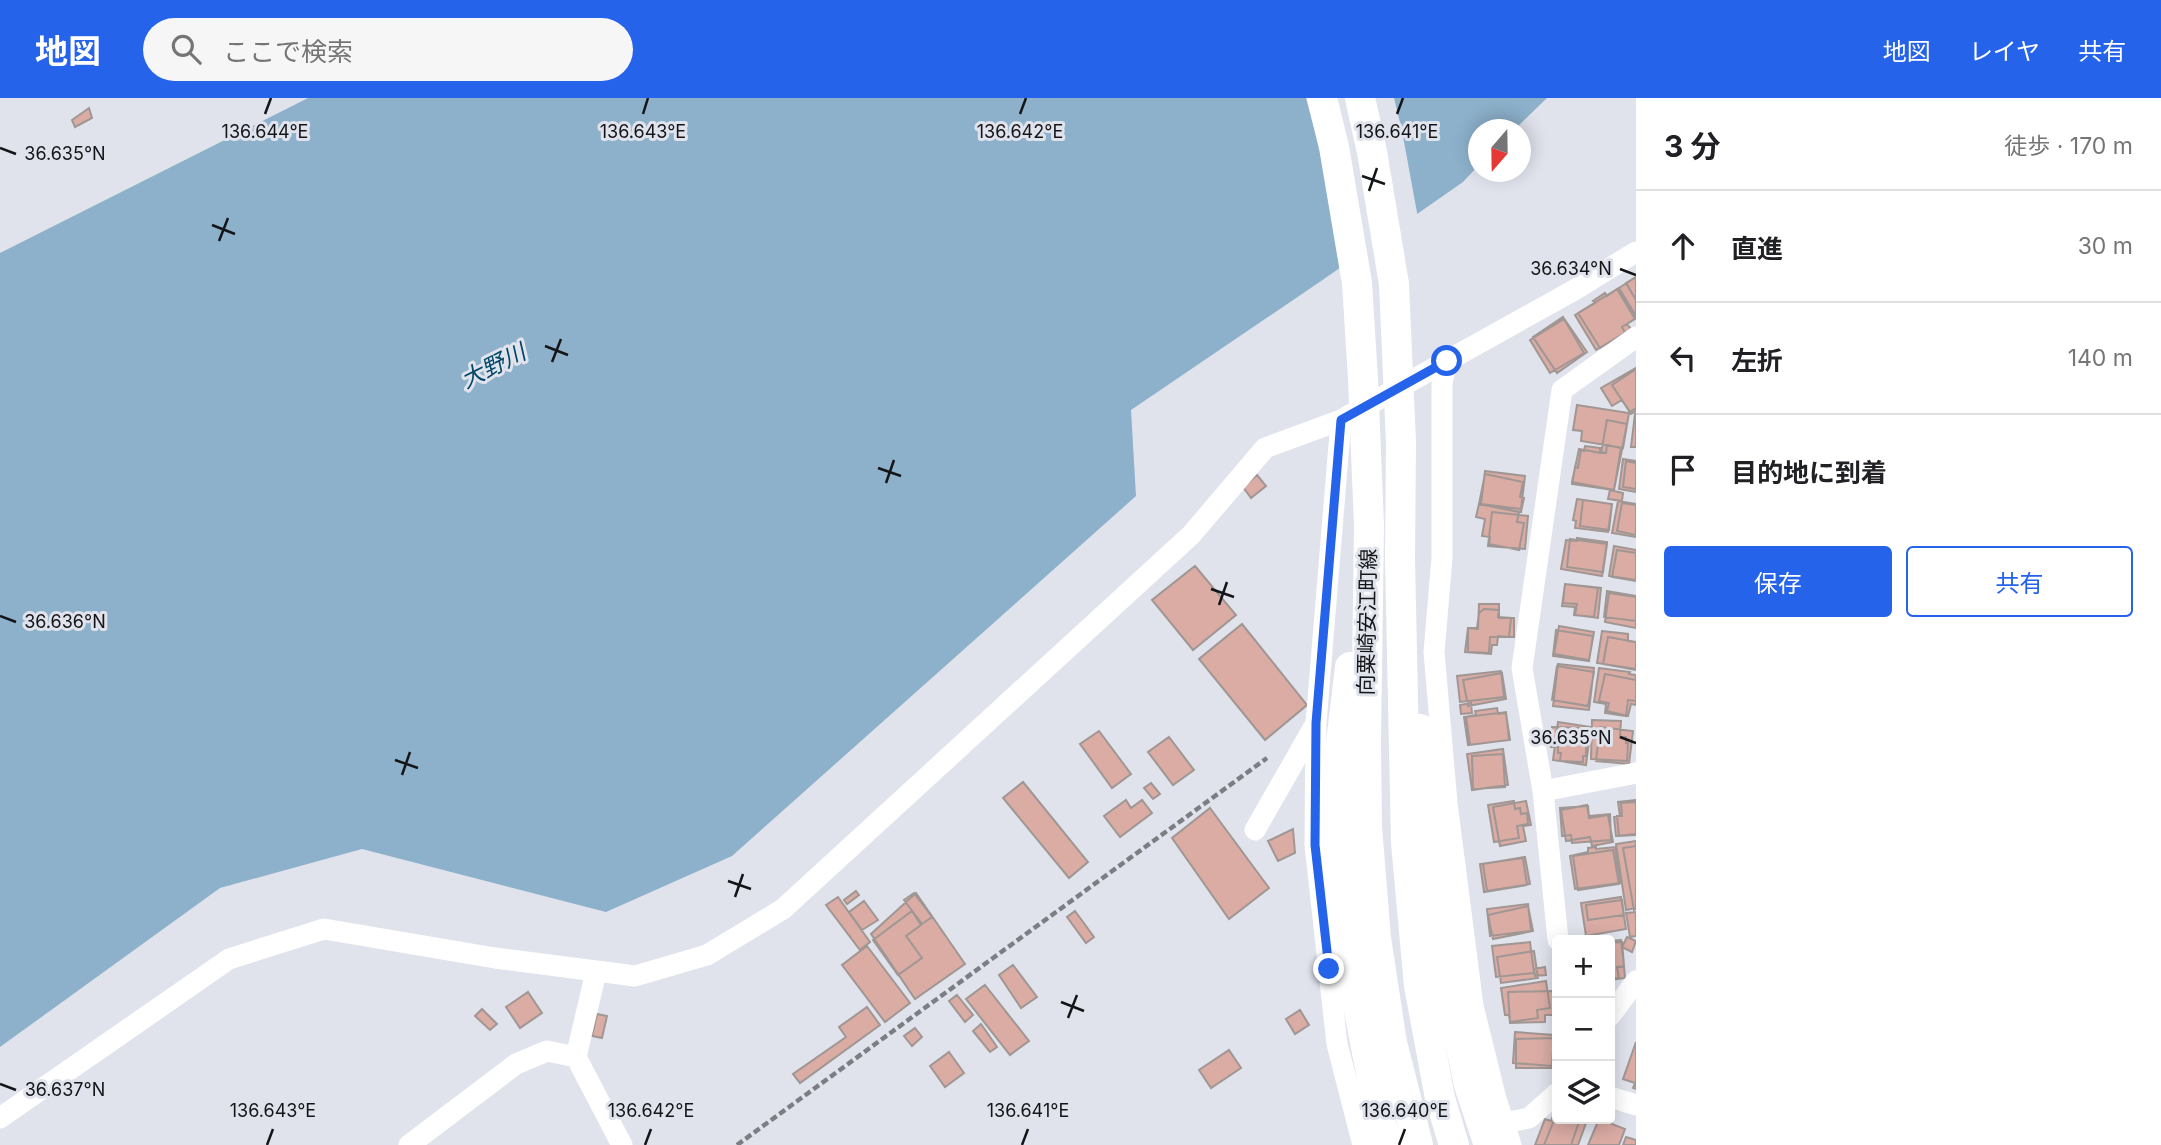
<!DOCTYPE html>
<html lang="ja">
<head>
<meta charset="utf-8">
<style>
	body { margin:0; font-family:Inter,"Noto Sans JP",sans-serif; background:#f6f6f6; color:#202124 }
	.controls { position:absolute; right:21px; bottom:21px; display:grid; overflow:hidden; border-radius:7px; box-shadow:0 4px 18px #0003 }
	.controls button { width:63px; height:63px; display:grid; place-items:center; padding:0; border:0; border-bottom:2px solid #e0e0e0; background:#fff; color:#202124; font:35px sans-serif }
	.compass { position:absolute; left:1468px; top:21px; width:63px; height:63px; border-radius:50%; background:#fff; box-shadow:0 4px 18px #0003; rotate:200deg }
	.stop { position:absolute; width:21px; height:21px; margin:-16px; border:5px solid #2563eb; border-radius:50%; background:#fff }
	.stop.end { background:#2563eb; border-color:#fff; box-shadow:0 2px 7px #0008 }
	.list { margin:0; padding:0; list-style:none }
	h2 { display:flex; justify-content:space-between; align-items:center; height:91px; margin:0; padding:0 28px; font-size:30px }
	h2 small { font-size:23px; font-weight:400; color:#757577 }
	.list li { display:grid; grid-template-columns:46px 1fr auto; gap:21px; align-items:center; box-sizing:border-box; height:112px; padding:0 28px; border-top:2px solid #e0e0e0 }
	.list b { display:block; font-size:26px; white-space:nowrap }
	.list em { font-size:23px; font-style:normal; color:#757577 }
	.actions { display:flex; gap:14px; padding:21px 28px }
	.actions a { flex:1; padding:16px 0; border:2px solid #2563eb; border-radius:7px; text-align:center; font-size:24px; color:#2563eb }
	.actions .main { background:#2563eb; color:#fff }
	.icon { flex:none; width:38px; height:38px; fill:none; stroke:currentColor; stroke-width:2; stroke-linecap:round; stroke-linejoin:round }
	.map { position:relative; flex:none; width:1636px; height:1047px; overflow:hidden }
	header { display:flex; align-items:center; gap:42px; box-sizing:border-box; height:98px; padding:0 35px; background:#2563eb; color:#fff }
	header strong { font-size:33px }
	nav { display:flex; gap:38px; margin-inline-start:auto; font-size:24px }
	.search { width:490px; height:63px; background:#f6f6f6; display:flex; align-items:center; gap:18px; box-sizing:border-box; padding:0 24px; border-radius:38px; color:#757577; font-size:26px }
	main { display:flex }
	aside { flex:1; background:#fff }
	.map>svg:first-child { display:block }
	.water { fill:#8db1cb }
	.pier { fill:#e0e3ec }
	.building { fill:#daaca4; stroke:#a09694; stroke-width:2 }
	.lines { fill:none; stroke-linecap:round; stroke-linejoin:round }
	.path { stroke:#7c7e84; stroke-width:4.5; stroke-dasharray:7 3.5; stroke-linecap:butt }
	.minor { stroke:#fff; stroke-width:21 }
	.secondary { stroke:#fff; stroke-width:30 }
	.route { stroke:#2563eb; stroke-width:9 }
	.ticks { fill:none; stroke:#141518; stroke-width:2.5 }
	.labels { text-anchor:middle; dominant-baseline:central; stroke-width:6; stroke-linejoin:round; paint-order:stroke }
	.street-label { font-size:21px; fill:#141518; stroke:#e0e3ec }
	.water-label { font-size:23px; font-style:italic; fill:#004668; stroke:#e0e3ec }
	.ticks-label { font-size:18px; text-anchor:middle; fill:#141518; stroke:#e0e3ec; stroke-width:6; stroke-linejoin:round; paint-order:stroke }
</style>
</head>
<body>
<header>
<strong>地図</strong>
<div class="search"><svg class="icon" aria-label="search" viewBox="0 0 24 24"><circle cx="10" cy="10" r="6"/><path d="M15 15l6 6"/></svg>ここで検索</div>
<nav><a>地図</a><a>レイヤ</a><a>共有</a></nav>
</header>
<main>
<div class="map">
<svg width="1636" height="1047" viewBox="0 0 1636 1047">
	<rect width="100%" height="100%" fill="#e0e3ec"/>
	<path class="water" d="M308,0H1547L1515,31L1478,32V68L1463,84L1324,181L1131,312L1136,398L732,758L606,814L362,751L220,790L0,949V155Z"/>
	<path class="pier" d="M1306,0H1394L1402,33L1418,120L1341,174L1325,71Z"/>
	<path class="building" d="M89,10L92,20L75,29L72,22Z
		M1636,179V202L1626,185Z
		M1636,179V218L1619,190Z
		M1619,190L1636,220L1627,226L1631,231L1600,250L1578,215Z
		M1617,191L1635,221L1622,229L1625,235L1596,252L1575,217L1595,205L1593,203L1605,195L1607,198Z
		M1563,219L1587,254L1557,275L1533,239Z
		M1564,221L1584,255L1550,275L1530,242Z
		M1636,270V310L1630,314L1622,302L1612,308L1601,290Z
		M1636,271V313L1631,316L1612,287Z
		M1577,307L1629,315L1623,350L1581,343L1582,333L1573,332Z
		M1635,316H1636V349H1631Z
		M1607,322L1627,326L1614,392L1572,384L1579,351L1601,355Z
		M1607,347L1621,350L1614,392L1572,386L1575,369L1578,370L1581,352L1584,353L1585,348L1600,350V354L1606,355Z
		M1623,361L1636,363V394L1619,391Z
		M1626,363L1636,365V391L1623,389Z
		M1485,373L1525,378L1521,411L1481,406Z
		M1485,376L1523,384L1520,399L1524,400L1521,414L1479,406Z
		M1257,377L1266,388L1251,400L1243,389Z
		M1610,392L1623,395L1622,403L1608,401Z
		M1577,401L1612,406L1608,434L1575,430L1576,423L1573,422Z
		M1583,402L1612,406L1609,432L1580,428Z
		M1618,403L1636,406V439L1612,435Z
		M1622,405L1636,407V437L1617,433Z
		M1479,406L1519,414L1517,424L1524,425L1519,452L1489,446L1490,439L1482,438L1485,421L1476,419Z
		M1492,414L1528,418L1525,451L1488,448Z
		M1577,440L1607,444L1602,478L1561,471L1566,442L1577,443Z
		M1570,441L1607,446L1603,474L1567,469Z
		M1614,448L1636,452V482L1609,478Z
		M1617,452L1636,455V483L1612,479Z
		M1195,468L1236,517L1193,552L1152,502Z
		M1565,486L1601,490L1598,520L1575,517L1577,506L1563,505Z
		M1565,486L1598,490L1594,519L1574,517L1575,509L1562,508Z
		M1607,493L1636,498V523L1604,519Z
		M1609,495L1636,499V530L1605,524Z
		M1479,506H1499V520H1514V539H1490L1489,555L1468,554V530L1478,531Z
		M1484,511L1499,512L1498,519L1511,520L1509,539L1498,538L1497,547H1492L1491,556L1465,554L1468,530H1477L1479,515Z
		M1242,526L1307,607L1265,642L1199,561Z
		M1559,528L1594,534L1589,562L1554,556Z
		M1556,532L1593,538L1589,563L1553,558Z
		M1602,533L1628,536V543L1636,544V571L1597,565Z
		M1608,539L1636,544V572L1603,566Z
		M1558,566L1594,570L1589,612L1553,608Z
		M1557,568L1594,574L1588,608L1552,602Z
		M1599,570L1630,574L1629,576L1636,577V603L1628,602L1626,618L1605,615L1606,606L1594,604Z
		M1501,573L1504,599L1460,604L1457,578Z
		M1502,575L1506,601L1468,608L1463,582Z
		M1605,576L1636,582V607L1631,606L1628,618L1607,613L1609,605L1599,603Z
		M1471,605L1472,615L1461,616L1460,607Z
		M1497,610L1498,616L1506,615L1510,642L1468,647L1464,619L1476,617L1475,613Z
		M1506,614L1509,642L1470,647L1466,619Z
		M1592,622L1621,623L1620,639H1626V645H1628L1627,663L1591,661Z
		M1558,624L1591,629L1586,667L1553,662Z
		M1552,629L1584,630L1583,642H1586V658H1583V664L1560,663L1561,655H1558V649H1551Z
		M1600,629L1633,633L1629,666L1596,663Z
		M1099,633L1131,676L1112,690L1080,646Z
		M1169,639L1194,672L1173,687L1148,654Z
		M1503,651L1508,687L1472,692L1467,656Z
		M1503,656L1505,689L1473,691L1472,658Z
		M1023,684L1088,764L1069,780L1003,700Z
		M1151,685L1160,696L1153,701L1144,690Z
		M1126,702L1131,710L1142,702L1152,715L1120,739L1104,718Z
		M1636,702V736L1616,738L1614,719L1620,718L1618,704Z
		M1514,703L1515,711L1520,710L1521,716L1527,715L1528,726L1517,728L1519,740L1494,744L1488,707Z
		M1526,703L1531,727L1523,728L1526,743L1500,748L1493,709Z
		M1636,704V737L1619,738L1617,718H1622L1621,705Z
		M1587,707L1589,720L1608,717L1613,744L1592,748L1590,739L1566,743L1561,712Z
		M1588,708L1589,718L1610,716L1611,742L1572,745L1571,737L1562,738L1560,710Z
		M1210,710L1269,790L1229,821L1172,740Z
		M1293,731L1295,755L1278,763L1268,743Z
		M1636,743V810L1626,812L1616,746Z
		M1636,748V811L1634,812L1623,750Z
		M1596,749V751L1615,749L1620,785L1575,791L1570,758L1588,754V750Z
		M1613,752L1619,786L1578,792L1573,758Z
		M1525,759L1530,786L1487,793L1483,766Z
		M1523,760L1527,787L1484,794L1480,766Z
		M856,793L859,797L847,806L844,802Z
		M914,795L932,819L922,826L904,802Z
		M916,795L965,866L915,901L871,836Z
		M838,799L870,844L860,852L826,807Z
		M1621,799L1626,831L1586,838L1581,805Z
		M1622,802L1624,817L1588,822L1586,807Z
		M864,803L878,822L862,832L849,814Z
		M1528,806L1531,833L1490,838L1487,811Z
		M1528,808L1533,833L1493,841L1488,817Z
		M912,813L921,827L906,838L922,860L898,877L873,842Z
		M1075,813L1094,839L1086,845L1067,819Z
		M1636,814V838L1630,839L1626,815Z
		M1627,839L1636,843L1632,854L1622,849Z
		M1621,842L1624,868L1617,869L1619,880L1610,881V843Z
		M1530,844L1534,875L1496,879L1492,848Z
		M1622,844L1625,880L1610,882V845Z
		M867,848L910,905L885,924L842,867Z
		M1534,853L1538,880L1501,885L1497,859Z
		M1013,867L1037,899L1021,910L999,877Z
		M1545,869L1546,877L1535,878L1534,871Z
		M1546,883L1550,910L1537,912L1538,920L1510,924L1509,917H1505L1501,890Z
		M985,887L1029,943L1010,957L966,901Z
		M1554,893L1555,917H1545V924L1510,925L1508,894Z
		M528,894L542,915L520,930L506,909Z
		M957,897L973,917L965,924L949,903Z
		M867,909L880,927L800,985L793,976L846,939L839,929Z
		M482,911L497,926L490,932L475,918Z
		M1300,912L1309,927L1295,936L1286,921Z
		M597,916L607,918L602,940L592,938Z
		M981,926L997,949L990,954L973,933Z
		M915,930L922,939L912,948L904,938Z
		M1515,934L1554,937L1552,968L1513,965Z
		M1557,940V970H1516V941Z
		M1636,944V991L1633,990L1635,985L1623,981Z
		M1229,952L1241,970L1211,990L1199,972Z
		M949,954L964,975L945,989L930,968Z
		M1556,1010L1557,1011V1021H1580L1571,1047H1535L1545,1021L1551,1023Z
		M1557,1015V1021H1576L1586,1025L1578,1047H1544Z
		M1599,1021L1625,1031L1619,1047H1588Z
		M1626,1039L1636,1042V1047H1623Z"/>
	<g class="lines">
		<path class="path" d="M737,1047L1267,660"/>
		<path class="minor" d="M1636,239L1562,292L1522,570L1543,693L1636,675
			M1447,263L1442,285V460L1434,554L1447,705L1473,908L1496,1001L1511,1047
			M1341,322L1316,625L1315,747L1337,946L1363,1047
			M1543,693L1558,842
			M1255,732L1315,627
			M596,874L576,959L622,1047
			M1610,918L1636,883
			M1610,999L1636,1007
			M0,1020L229,861L324,831L495,860L635,878L707,857L783,811L1191,437L1265,350L1341,322L1576,191L1636,154
			M1504,1025L1529,1020L1557,995
			M409,1047L516,966L547,953L576,959"/>
		<path class="secondary" d="M1322,0L1334,49L1357,185L1363,281L1369,427L1366,645L1367,729L1376,840L1392,945L1418,1047
			M1360,0L1372,54L1394,186L1401,345L1400,461L1406,745L1419,888L1440,1000L1454,1047
			M1350,569L1341,645L1340,766L1354,886L1380,1023L1388,1047
			M1420,631L1449,890L1469,987L1489,1047"/>
	</g>
	<g class="lines">
		<path class="route" d="M1329,871L1315,747L1316,625L1341,322L1447,263"/>
	</g>
	<path class="ticks" d="M265,16L271,0M643,16L648,0M1020,16L1026,0M1397,16L1403,0M0,50L16,56M1362,78L1385,86M1369,93L1377,70M212,127L235,136M219,143L228,120M1620,171L1636,177M545,248L568,257M552,264L561,241M878,370L901,378M886,385L894,362M1211,491L1234,499M1219,507L1227,484M0,518L16,524M1620,639L1636,645M395,662L418,670M402,677L410,654M728,783L751,791M735,799L743,776M1061,904L1084,913M1068,920L1077,897M0,986L16,992M267,1047L273,1031M645,1047L651,1031M1022,1047L1028,1031M1399,1047L1405,1031"/>
	<g class="labels">
		<g class="street-label">
			<text transform="translate(1367 524) rotate(-89)">向粟崎安江町線</text>
		</g>
		<g class="water-label">
			<text transform="translate(493 268) rotate(-27)">大野川</text>
		</g>
	</g>
	<g class="ticks-label">
		<text x="265" y="40">136.644°E</text>
		<text x="643" y="40">136.643°E</text>
		<text x="1020" y="40">136.642°E</text>
		<text x="1397" y="40">136.641°E</text>
		<text x="65" y="62">36.635°N</text>
		<text x="1571" y="177">36.634°N</text>
		<text x="65" y="530">36.636°N</text>
		<text x="1571" y="646">36.635°N</text>
		<text x="65" y="998">36.637°N</text>
		<text x="273" y="1019">136.643°E</text>
		<text x="651" y="1019">136.642°E</text>
		<text x="1028" y="1019">136.641°E</text>
		<text x="1405" y="1019">136.640°E</text>
	</g>
</svg>
<div class="controls">
<button>+</button>
<button>−</button>
<button><svg class="icon" aria-label="layers" viewBox="0 0 24 24"><path d="M12 4l9 5-9 5-9-5zM3 14l9 5 9-5"/></svg></button>
</div>
<svg class="compass" viewBox="-18 -18 36 36"><path d="M0-13l5 13h-10z" fill="#e53935"/><path d="M0 13l5-13h-10z" fill="#757577"/></svg>
<div class="stop" style="left:1447px;top:263px"></div>
<div class="stop end" style="left:1329px;top:871px"></div>
</div>
<aside>
<h2>3 分<small>徒歩 · 170 m</small></h2>
<ul class="list">
<li><svg class="icon" aria-label="ahead" viewBox="0 0 24 24"><path d="M12 20V5M6 11l6-6 6 6"/></svg><div><b>直進</b></div><em>30 m</em></li>
<li><svg class="icon" aria-label="left" viewBox="0 0 24 24"><path d="M17 20v-9H6M10 6l-5 5 5 5"/></svg><div><b>左折</b></div><em>140 m</em></li>
<li><svg class="icon" aria-label="arrive" viewBox="0 0 24 24"><path d="M6 21V4h12l-3 4 3 4H6"/></svg><div><b>目的地に到着</b></div></li>
</ul>
<div class="actions"><a class="main">保存</a><a>共有</a></div>
</aside>
</main>
</body>
</html>
